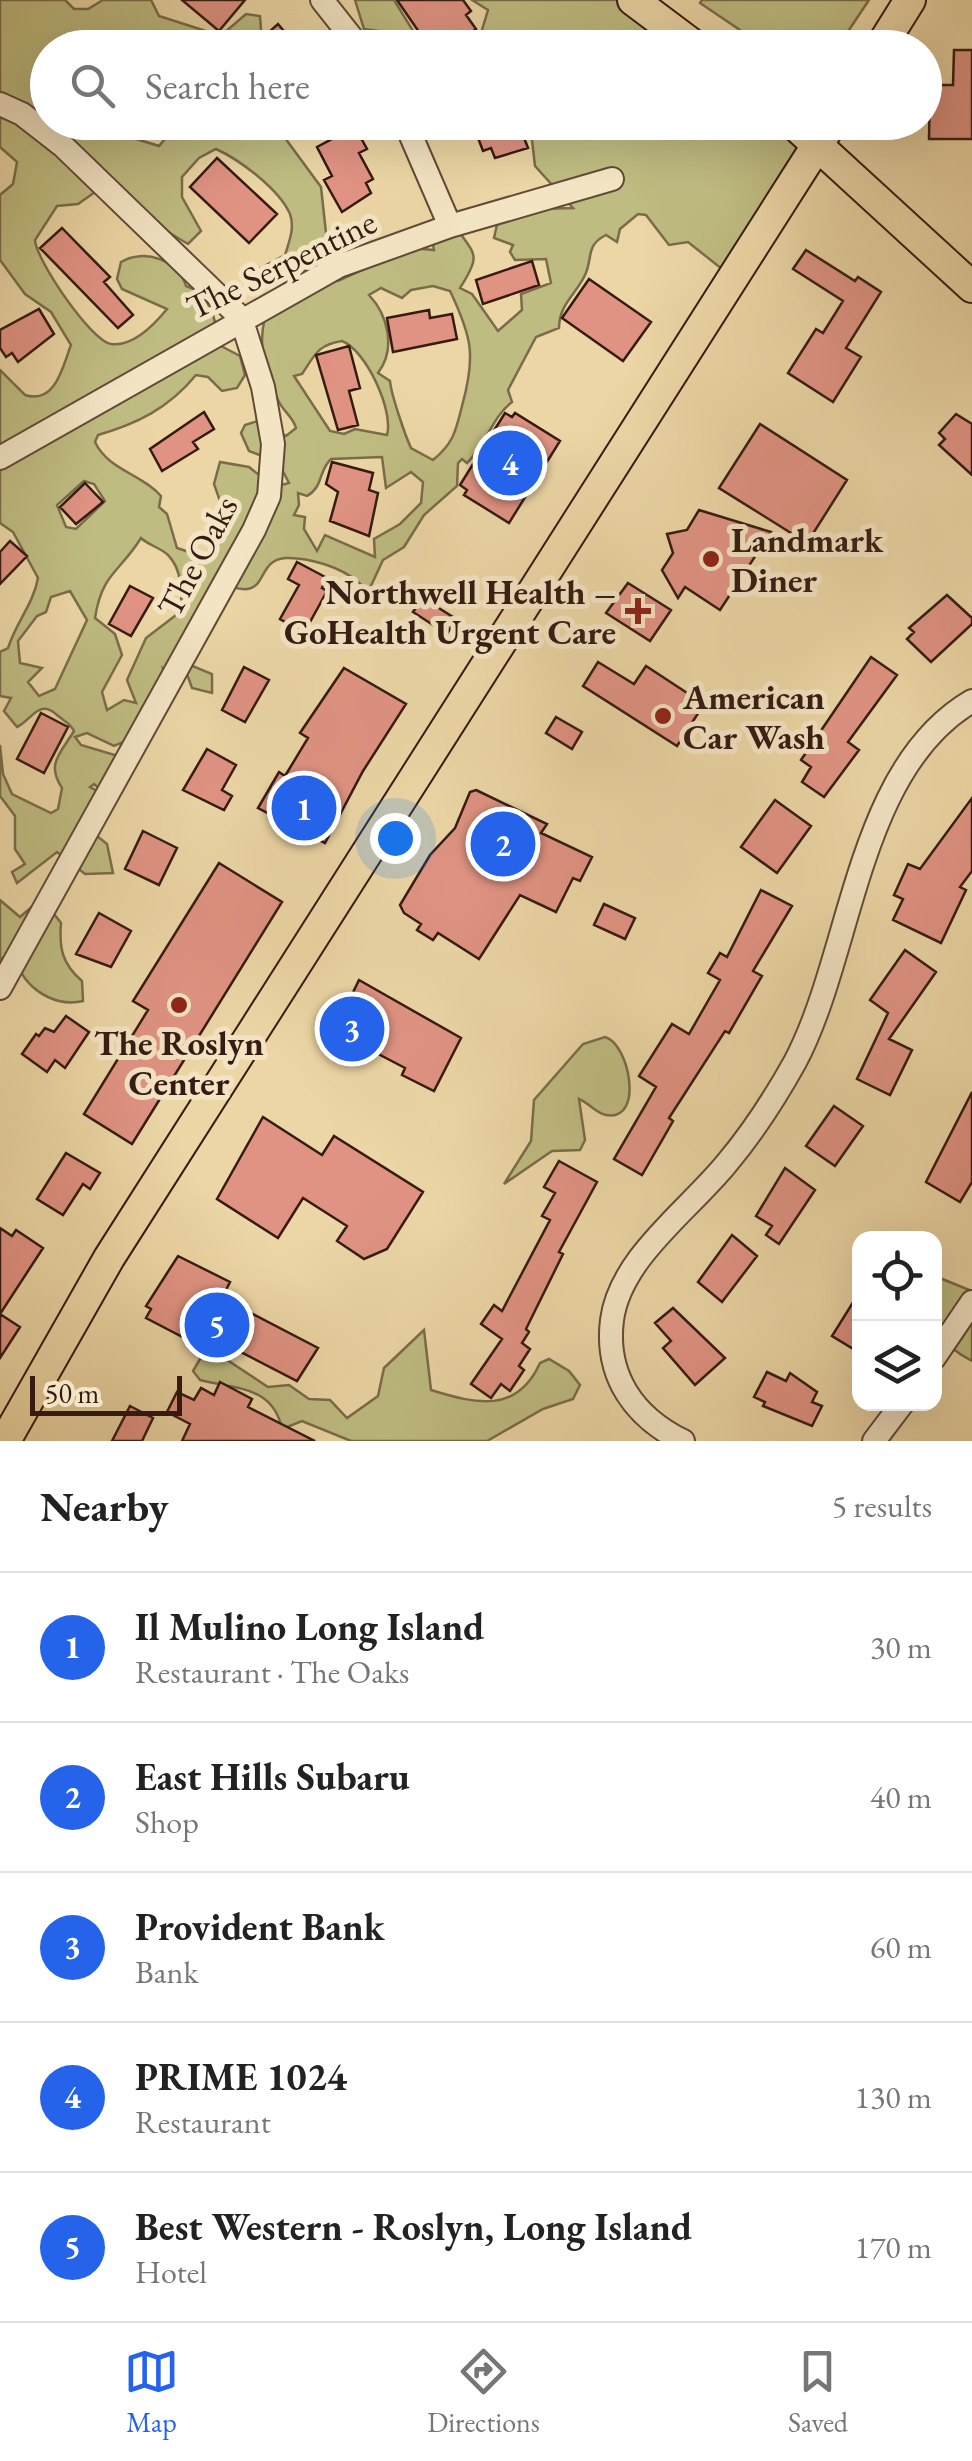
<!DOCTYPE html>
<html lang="en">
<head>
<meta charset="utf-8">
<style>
	body { margin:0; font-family:"EB Garamond",serif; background:#f6f6f6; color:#222 }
	.controls { position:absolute; right:30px; bottom:30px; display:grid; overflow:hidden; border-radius:20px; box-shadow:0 10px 40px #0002 }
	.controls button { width:90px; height:90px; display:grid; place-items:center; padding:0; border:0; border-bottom:2px solid #e0e0e0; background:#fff; color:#222; font:50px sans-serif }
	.scale { position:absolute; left:30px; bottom:25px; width:152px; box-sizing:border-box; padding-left:10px; border:5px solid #351b12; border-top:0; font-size:28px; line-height:35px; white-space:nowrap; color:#351b12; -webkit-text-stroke:8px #f3e4c4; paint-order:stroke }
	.you { position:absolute; left:395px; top:838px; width:35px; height:35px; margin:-25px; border:8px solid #fff; border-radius:50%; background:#1a73e8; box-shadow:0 0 0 15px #1a73e833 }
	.badge { display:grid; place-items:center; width:65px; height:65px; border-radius:50%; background:#2563eb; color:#fff; font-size:32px; font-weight:700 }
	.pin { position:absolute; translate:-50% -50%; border:5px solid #fff; box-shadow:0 2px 10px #0006 }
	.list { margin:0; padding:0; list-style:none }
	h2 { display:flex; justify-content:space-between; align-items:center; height:130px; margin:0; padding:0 40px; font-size:42px }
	h2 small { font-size:32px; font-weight:400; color:#767676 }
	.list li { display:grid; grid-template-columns:65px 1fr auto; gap:30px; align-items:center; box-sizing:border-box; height:150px; padding:0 40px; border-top:2px solid #e0e0e0 }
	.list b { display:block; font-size:38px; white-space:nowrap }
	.list p { margin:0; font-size:32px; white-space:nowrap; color:#767676 }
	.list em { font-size:32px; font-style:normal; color:#767676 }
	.icon { flex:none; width:55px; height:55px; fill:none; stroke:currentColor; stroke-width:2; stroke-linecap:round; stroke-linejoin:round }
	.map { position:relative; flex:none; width:972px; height:1441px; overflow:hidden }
	.search { position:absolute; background:#fff; box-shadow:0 10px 40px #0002; left:30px; right:30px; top:30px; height:110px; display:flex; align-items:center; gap:25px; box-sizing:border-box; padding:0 35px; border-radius:55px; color:#767676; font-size:38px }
	.sheet { height:880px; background:#fff }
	nav { display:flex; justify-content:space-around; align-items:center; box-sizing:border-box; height:140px; border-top:2px solid #e0e0e0; background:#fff; font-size:28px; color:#767676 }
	nav a { display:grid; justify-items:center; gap:5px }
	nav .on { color:#2563eb }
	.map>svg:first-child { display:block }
	.green { fill:#bfbc81; stroke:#7a6c4a; stroke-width:2.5; fill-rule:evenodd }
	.building { fill:#e09383; stroke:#351b12; stroke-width:2.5 }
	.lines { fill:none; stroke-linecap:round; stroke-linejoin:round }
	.minor-casing { stroke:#634a37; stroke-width:26 }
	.major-casing { stroke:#351b12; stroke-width:34 }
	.minor { stroke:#f3e4c4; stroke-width:22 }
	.major { stroke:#ecd6a5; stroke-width:30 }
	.poi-dot { fill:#8f2418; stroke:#f3e4c4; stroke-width:4 }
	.labels { text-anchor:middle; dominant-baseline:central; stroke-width:10; stroke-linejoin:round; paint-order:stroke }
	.street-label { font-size:35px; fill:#351b12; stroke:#f3e4c4 }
	.poi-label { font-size:35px; font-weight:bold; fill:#351b12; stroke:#f3e4c4; text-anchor:start }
</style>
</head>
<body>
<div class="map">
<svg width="972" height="1441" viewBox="0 0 972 1441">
	<rect width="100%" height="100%" fill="#ecd6a5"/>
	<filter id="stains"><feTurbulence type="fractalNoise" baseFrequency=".002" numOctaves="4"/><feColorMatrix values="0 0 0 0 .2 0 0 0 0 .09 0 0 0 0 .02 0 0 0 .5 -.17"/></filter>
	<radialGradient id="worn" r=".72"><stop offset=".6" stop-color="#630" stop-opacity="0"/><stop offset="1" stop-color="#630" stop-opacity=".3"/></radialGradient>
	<path class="green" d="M0,0H65L74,9H88L103,0H151L159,16L215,34L224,33L246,14L260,16L261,30L246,47L48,48L47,121L84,123L159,146L178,123H274L321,187L327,242L302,275L315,273L338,281L411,248L434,250L432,238L452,221C473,255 484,251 460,288L472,294L498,331L522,310L521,294L551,283L546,259L515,260L510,252L513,245L494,238L498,220L537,209L573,208L535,166L530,123H792L818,144L732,277L688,242L669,245L646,215L638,214L620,229L617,242L606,235C584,246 594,259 584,277C575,295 559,305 559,328L536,337L508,390L512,402C492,417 486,445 467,463L462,459L458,463L457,486L424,515L404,547L383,560L369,590C364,589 362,585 358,582C341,567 308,557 285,558C251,561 274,609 215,580C195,604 194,634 190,665L212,674V693L192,688L187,674H167L163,669L164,676L142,708L146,715L126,741L114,746L87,733L75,737L81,745L118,756L101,790L94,784L90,787L97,791V836L107,844L113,873L85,874L57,852L17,883L12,872L25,864L15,849V816L0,796V745L3,774L12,794L51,813L58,809L62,788C46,764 60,754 74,731C70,723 64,721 57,715C39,698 32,720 17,727L4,711L11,698L0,696V652L8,648C16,622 33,605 38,578L13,532L0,523V370L25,395C56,405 63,365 71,345L51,312L25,294L0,260V195L13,184L17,162L0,147ZM216,149C240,160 279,189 290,214C295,228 289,242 285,255L255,271L249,279L257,284L288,278C253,314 257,360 279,402C284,412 293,417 296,428L286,436L261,420L245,425L241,433L249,451L278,462L289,483L274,487L249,467L220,462L214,484L228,524L204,557L177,548L167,514L159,507L161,496C142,474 108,470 95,442L98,435C136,424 168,409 196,375L208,377L222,391L237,388L245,375L240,356L206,338L215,322C211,305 203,291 186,286C179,260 144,248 121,262L117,279L122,289L167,309C154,325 133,347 111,344C91,341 36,260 35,240L57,206L78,204L98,190L188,244L201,231L182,197V177L199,158ZM433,286L450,291C472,337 476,356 462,406C456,430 454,443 433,460L411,448C405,435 391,394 390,381L378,373C397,348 387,314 369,295L381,288L402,298L411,290ZM342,341C366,350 394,411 387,435L355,429L344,434L330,431L294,376L302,374C315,355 317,345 342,341ZM382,457L386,488L411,472L423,482L421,503L400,524L374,539L375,557L325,535L317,551L304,529L305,517L294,515L299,505L298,493L307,496C324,486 318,471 331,459ZM84,481L94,484L105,501L76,529L66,527L57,505ZM141,538C148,545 161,548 168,555C182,569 183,594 180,612L146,638L127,680L136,703L124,700L107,710L102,692L122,655L115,634L95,618C102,573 120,572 141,538ZM70,591L87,620L55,689L39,696L28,682L42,668L20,663L18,641L37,616L46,612L51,597Z
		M355,0H394L423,47H397L378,31L364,29Z
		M472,0H633L697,47L505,48L492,39L488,47L458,48L481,33L488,10Z
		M702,0H869L837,48L765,47L700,3Z
		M0,900L20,917L34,905L51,910L61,923C59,948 62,964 82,981L83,1001C51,1009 16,982 15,951L0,960Z
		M605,1037C629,1043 645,1122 606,1115C596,1113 589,1103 579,1099L585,1140L580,1150L552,1151L504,1184L531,1141L534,1100L583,1044Z
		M935,1276L972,1291V1361C928,1338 935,1321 935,1276Z
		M424,1330L431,1390C476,1404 517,1414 540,1363L549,1359L569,1371L580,1385L573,1399L543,1409L487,1441H351L302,1421L282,1429C273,1385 234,1389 200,1380L193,1371L200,1359L215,1352L268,1387L289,1385L309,1399L330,1400L347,1418L378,1396L384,1368Z"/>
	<path class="building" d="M182,0H245L219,31Z
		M397,0H463L471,11L466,15L476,29L450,48H430Z
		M278,24L298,48H251Z
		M954,50H972V139H929L930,85H953Z
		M472,122H518L528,148L495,158L491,148L483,151Z
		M355,127L367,149L359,153L373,179L366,183L371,193L342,212L324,180L332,176L317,147Z
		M217,158L277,214L249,243L190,187Z
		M62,228L110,277L104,282L133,315L118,328L40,248Z
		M806,250L855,281L858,277L881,292L846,348L861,357L833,402L788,373L816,329L823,333L843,301L793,269Z
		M532,261L539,285L483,304L476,280Z
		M589,279L651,322L623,361L562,318Z
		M39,309L54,334L18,362L12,353L6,357L0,348V330Z
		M429,310L430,318L452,314L457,339L393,352L387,318Z
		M349,346L360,388L349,391L358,425L338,430L316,355Z
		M204,412L214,429L193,442L198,449L162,471L150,449Z
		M505,413L512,417L515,413L560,441L509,523L464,495L467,490L460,485Z
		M956,414L972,424V475L939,445L945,439L939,433Z
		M760,424L847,480L807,543L719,488Z
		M332,462L373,473L369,490L378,493L369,536L330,521L338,492L326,484Z
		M85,483L103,502L76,524L60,507Z
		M699,510L771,532L720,610L685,587L678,598L662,570L673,553L667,534L687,530Z
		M10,541L27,556L0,584V552Z
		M297,562L327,578L322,588L327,591L304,633L280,619L299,585L288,579Z
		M628,583L671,610L650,641L606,613Z
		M130,586L153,598L131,636L109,624Z
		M947,595L972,618V624L931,662L907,639L914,632L909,628Z
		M423,598L456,619L447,634L413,612Z
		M871,657L897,675L848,742L859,750L824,797L802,782L811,767L801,760Z
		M598,662L634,684L646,666L704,704L677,746L583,686Z
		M244,667L269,680L245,722L222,710Z
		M344,668L406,704L363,771L325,843L258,808L279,772L285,776L308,738L300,733Z
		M41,713L68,727L44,773L17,759Z
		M556,717L582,732L572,749L546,733Z
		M207,749L236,765L222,790L232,796L224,810L183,790Z
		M476,790L547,824L541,833L592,857L580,881L573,878L556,912L520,895L479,959L438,933L433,940L417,930L421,924L404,913L400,905L430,855L455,828L470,792Z
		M972,798V871L960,887L966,890L941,943L893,920L903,899L894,895L908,864L920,869Z
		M775,800L811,826L777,873L741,847Z
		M143,831L177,848L159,885L125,869Z
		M219,863L282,902L132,1144L84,1114L148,1010L133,1001Z
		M761,890L792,906L753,971L762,976L729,1033L725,1031L669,1118L673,1121L642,1175L614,1159L656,1087L639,1076L672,1024L689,1034L720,980L708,973L720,953L727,957Z
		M604,904L635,918L625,939L594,925Z
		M99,913L131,931L111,967L76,954Z
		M905,950L936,972L889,1039L912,1050L890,1095L857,1079L888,1013L870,1000Z
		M359,980L461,1038L434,1091L402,1075L405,1068L342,1035L352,1015L344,1011Z
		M66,1016L89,1032L65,1068L55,1060L47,1072L22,1054L36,1034L39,1036L45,1028L54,1032Z
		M972,1092V1182L960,1202L926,1182Z
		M834,1106L863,1126L835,1166L806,1146Z
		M263,1117L322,1155L334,1136L423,1192L387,1249L364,1259L337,1241L347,1226L303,1198L278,1238L217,1199Z
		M66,1153L100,1173L90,1189L83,1184L63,1215L37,1199Z
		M559,1161L597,1182L559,1252L563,1254L526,1329L529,1332L522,1343L530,1349L519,1366L524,1370L510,1391L501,1384L491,1398L471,1384L502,1339L481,1324L494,1305L502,1311L550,1220L542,1216L555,1193L544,1187Z
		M785,1168L815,1190L779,1244L766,1235L772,1226L756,1216Z
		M0,1228L12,1236L16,1230L43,1248L0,1314L20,1327L0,1358Z
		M732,1235L757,1256L722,1302L698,1282Z
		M178,1256L230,1282L222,1298L318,1348L297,1381L202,1332L196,1344L146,1318L151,1309L146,1306Z
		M860,1291V1353L832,1336Z
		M673,1308L725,1358L695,1385L663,1348L671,1341L655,1323Z
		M767,1372L786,1381L790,1373L817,1392L812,1402L822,1406L812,1426L763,1406L765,1402L754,1397Z
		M220,1382L252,1399L248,1407L315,1441H182L190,1424L167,1412L177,1392L194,1400L201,1388L214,1395Z
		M130,1406L153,1418L142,1441H112Z"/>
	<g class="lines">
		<defs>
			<path id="minor" d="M322,0L360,48
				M0,104L22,114L63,146L241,318L263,387L273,444L269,496L254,530L0,988
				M405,122L450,226
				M0,458L339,266L450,226L612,179
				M934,1358L972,1302
				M683,1441C634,1417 605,1376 612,1320C620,1258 689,1210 727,1163C753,1132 775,1098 795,1062C853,953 856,769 972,701
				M874,1441L902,1404"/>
			<path id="major" d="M633,0L697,48
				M880,48L910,0
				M792,122L972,287
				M5,1441L109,1258L832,122"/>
		</defs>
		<use href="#minor" class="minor-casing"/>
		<use href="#major" class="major-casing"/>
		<use href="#minor" class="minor"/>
		<use href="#major" class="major"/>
	</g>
	<g class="poi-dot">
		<circle cx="711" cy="559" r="10"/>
		<path d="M633 596h10v10h10v10h-10v10h-10v-10h-10v-10h10z"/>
		<circle cx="663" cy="716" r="10"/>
		<circle cx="179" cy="1005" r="10"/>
	</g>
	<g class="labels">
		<g class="street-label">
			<text transform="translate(281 264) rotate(-26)">The Serpentine</text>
			<text transform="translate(197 556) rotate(-62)">The Oaks</text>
		</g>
		<g class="poi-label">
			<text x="731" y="539">Landmark<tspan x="731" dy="40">Diner</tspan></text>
			<text x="616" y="591" text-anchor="end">Northwell Health –<tspan x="616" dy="40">GoHealth Urgent Care</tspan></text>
			<text x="683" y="696">American<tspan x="683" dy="40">Car Wash</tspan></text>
			<text x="179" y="1042" text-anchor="middle">The Roslyn<tspan x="179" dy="40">Center</tspan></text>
		</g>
	</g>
	<rect width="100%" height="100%" filter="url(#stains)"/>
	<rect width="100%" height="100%" fill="url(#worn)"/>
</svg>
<div class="controls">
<button><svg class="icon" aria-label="locate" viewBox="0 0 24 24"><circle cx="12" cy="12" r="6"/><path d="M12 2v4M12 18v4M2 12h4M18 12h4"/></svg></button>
<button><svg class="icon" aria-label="layers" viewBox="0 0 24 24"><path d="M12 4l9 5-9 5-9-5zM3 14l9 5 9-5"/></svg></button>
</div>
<div class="scale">50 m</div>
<div class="you"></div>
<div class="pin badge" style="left:304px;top:808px">1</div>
<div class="pin badge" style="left:503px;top:844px">2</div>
<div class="pin badge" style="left:352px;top:1029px">3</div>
<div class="pin badge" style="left:510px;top:463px">4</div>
<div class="pin badge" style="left:217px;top:1325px">5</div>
<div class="search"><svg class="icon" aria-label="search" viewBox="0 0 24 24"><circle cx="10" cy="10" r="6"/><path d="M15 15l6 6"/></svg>Search here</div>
</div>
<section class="sheet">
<h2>Nearby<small>5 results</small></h2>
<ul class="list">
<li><span class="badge">1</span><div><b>Il Mulino Long Island</b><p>Restaurant · The Oaks</p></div><em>30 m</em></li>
<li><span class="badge">2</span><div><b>East Hills Subaru</b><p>Shop</p></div><em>40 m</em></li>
<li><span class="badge">3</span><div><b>Provident Bank</b><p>Bank</p></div><em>60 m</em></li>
<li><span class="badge">4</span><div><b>PRIME 1024</b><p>Restaurant</p></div><em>130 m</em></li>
<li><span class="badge">5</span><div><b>Best Western - Roslyn, Long Island</b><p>Hotel</p></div><em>170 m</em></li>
</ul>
</section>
<nav>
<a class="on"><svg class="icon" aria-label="map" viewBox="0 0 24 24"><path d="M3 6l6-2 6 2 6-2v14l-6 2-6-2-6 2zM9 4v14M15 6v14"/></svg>Map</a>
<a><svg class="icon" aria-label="directions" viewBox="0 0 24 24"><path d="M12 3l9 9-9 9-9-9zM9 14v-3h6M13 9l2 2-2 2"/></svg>Directions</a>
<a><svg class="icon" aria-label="saved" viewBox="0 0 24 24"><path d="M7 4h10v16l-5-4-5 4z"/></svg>Saved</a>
</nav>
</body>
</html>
